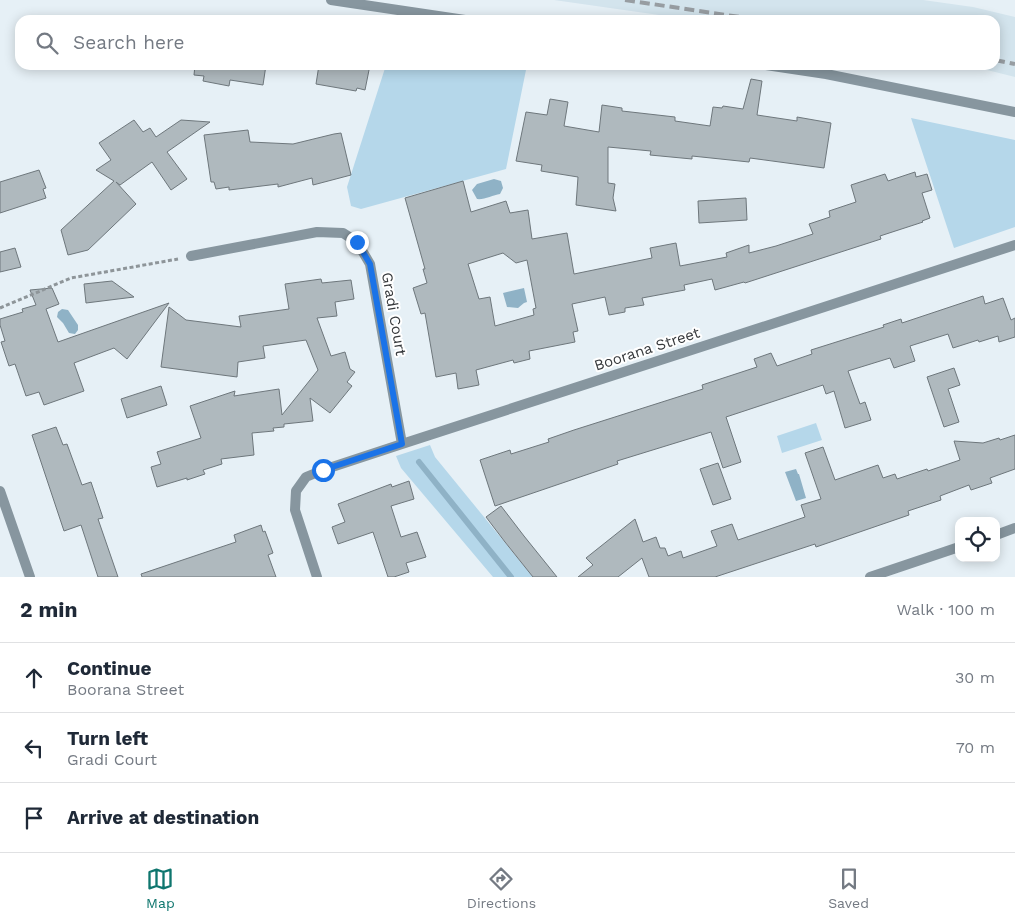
<!DOCTYPE html>
<html lang="en">
<head>
<meta charset="utf-8">
<style>
	body { margin:0; font-family:"Work Sans",sans-serif; background:#f2f2f3; color:#1f2937 }
	.controls { position:absolute; right:15px; bottom:15px; display:grid; overflow:hidden; border-radius:10px; box-shadow:0 2px 12px #0003 }
	.controls button { width:45px; height:45px; display:grid; place-items:center; padding:0; border:0; border-bottom:1px solid #e0e1e3; background:#fff; color:#1f2937; font:25px sans-serif }
	.stop { position:absolute; width:15px; height:15px; margin:-11px; border:4px solid #1a73e8; border-radius:50%; background:#fff }
	.stop.end { background:#1a73e8; border-color:#fff; box-shadow:0 1px 5px #0008 }
	.list { margin:0; padding:0; list-style:none }
	h2 { display:flex; justify-content:space-between; align-items:center; height:65px; margin:0; padding:0 20px; font-size:21px }
	h2 small { font-size:16px; font-weight:400; color:#747a83 }
	.list li { display:grid; grid-template-columns:32px 1fr auto; gap:15px; align-items:center; box-sizing:border-box; height:70px; padding:0 20px; border-top:1px solid #e0e1e3 }
	.list b { display:block; font-size:19px; white-space:nowrap }
	.list p { margin:0; font-size:16px; white-space:nowrap; color:#747a83 }
	.list em { font-size:16px; font-style:normal; color:#747a83 }
	.icon { flex:none; width:28px; height:28px; fill:none; stroke:currentColor; stroke-width:2; stroke-linecap:round; stroke-linejoin:round }
	.map { position:relative; flex:none; width:1015px; height:577px; overflow:hidden }
	.search { position:absolute; background:#fff; box-shadow:0 2px 12px #0003; left:15px; right:15px; top:15px; height:55px; display:flex; align-items:center; gap:12px; box-sizing:border-box; padding:0 18px; border-radius:15px; color:#747a83; font-size:19px }
	.sheet { height:275px; background:#fff }
	nav { display:flex; justify-content:space-around; align-items:center; box-sizing:border-box; height:70px; border-top:1px solid #e0e1e3; background:#fff; font-size:14px; color:#747a83 }
	nav a { display:grid; justify-items:center; gap:2px }
	nav .on { color:#0f766e }
	.map>svg:first-child { display:block }
	.built { fill:#d3e4ed }
	.green { fill:#b5d7ea }
	.water { fill:#8fb2c6 }
	.lines { fill:none; stroke-linecap:round; stroke-linejoin:round }
	.stream { stroke:#8fb2c6; stroke-width:6 }
	.building { fill:#afb9be; stroke:#6e777c; fill-rule:evenodd }
	.path { stroke:#8e9599; stroke-width:3; stroke-dasharray:4 2.5; stroke-linecap:butt }
	.minor { stroke:#87969f; stroke-width:10 }
	.rail { stroke:#979da2; stroke-width:4; stroke-dasharray:10 5; stroke-linecap:butt }
	.route { stroke:#1a73e8; stroke-width:6 }
	.labels { text-anchor:middle; dominant-baseline:central; stroke-width:4; stroke-linejoin:round; paint-order:stroke }
	.street-label { font-size:15px; fill:#36393c; stroke:#fff }
</style>
</head>
<body>
<div class="map">
<svg width="1015" height="577" viewBox="0 0 1015 577">
	<rect width="100%" height="100%" fill="#e6f0f6"/>
	<path class="built" d="M554,0H923L973,7L1015,17V77L967,65H995V20H694Z"/>
	<path class="green" d="M386,65H527L506,169L361,209L351,206L347,187Z
		M911,118L1015,140V227L954,248Z
		M816,423L822,440L782,453L777,436Z
		M430,445L435,457L533,577H493L401,468L396,456Z"/>
	<path class="water" d="M494,179L501,181L503,188L500,194C493,195 484,200 477,199L472,190L477,184Z
		M524,288L527,302L524,303L518,308L507,307L503,293Z
		M62,309L68,310L78,325V330L75,334L69,333L63,323L57,317L58,312Z
		M796,469L798,474H799L806,498L796,501L785,472Z"/>
	<g class="lines">
		<path class="stream" d="M419,462L511,577"/>
	</g>
	<path class="building" d="M195,65H266L263,85L230,80L229,86L203,81L204,76L194,75Z
		M319,65H370L365,90L357,88L356,91L316,84Z
		M751,79L762,81L757,115L797,121V117L831,123L824,168L750,158L749,162L692,156V159L650,155L651,151L608,147V183L615,184L613,198L616,211L576,205L578,177L541,171L542,165L516,161L526,112L547,115L550,99L568,102L564,126L599,132L602,105L622,108V111L675,117V121L710,126L713,107L722,108L723,106L743,109Z
		M134,120L143,132L150,128L156,137L181,120L210,122L167,152L187,179L171,190L152,162L120,185L116,182L136,204L88,250L68,255L61,230L114,181L96,170L111,160L99,143Z
		M248,130L250,142L293,144L334,134L341,133L351,175L313,185L312,178L278,187V184L229,190V187L216,189L214,182H211L204,135Z
		M39,170L46,188L43,189L46,198L0,213V182Z
		M915,172L916,177L927,174L932,190L922,193L930,218L922,221L923,222L880,236L881,239L745,283L744,282L715,290L712,279L684,285L685,290L642,298L644,305L625,308V312L609,315L605,297L572,304L578,331L573,332L575,342L529,351L530,359L514,363L513,360L476,370L479,385L458,389L456,373L436,377L425,313L421,314L413,288L427,283L423,269H425L405,198L463,181L471,212L506,201L510,213L528,210L532,239L567,233L574,274L652,258L650,248L676,243L680,266L727,257L726,253L749,245V253L776,246L813,234L809,224L830,217L829,211L856,202L851,185L885,174L888,181ZM503,253L516,263L527,260L536,308L533,309L534,315L495,326L490,297L479,299L468,264Z
		M746,198L747,220L699,223L698,201Z
		M15,248L21,267L0,272V252Z
		M321,279L322,283L351,280L354,299L335,302L337,316L317,318L331,356L345,352L350,369L355,372L347,382L352,386L330,413L310,398L313,421L284,424V427L273,428L274,431L252,433L254,455L221,459L222,464L203,470L205,474L187,480V478L157,487L151,467L161,464L157,452L201,438L190,406L235,391L234,396L279,389L282,415L318,370L306,340L263,346L265,358L238,362L237,377L161,367L169,307L186,320L241,327L239,316L289,309L285,284Z
		M112,281L134,297L86,303L84,284Z
		M52,288L59,304L46,309L58,342L169,303L127,359L114,348L74,363L84,391L44,405L39,392L26,396L15,364L9,366L1,342L5,341L0,325V319L23,312L22,309L36,305L30,290Z
		M983,296L985,304L1003,298L1011,320L1015,318V337L999,342L998,336L979,342L978,340L953,348L948,334L910,346L915,361L894,368L890,358L848,371L860,404L865,402L871,420L845,428L834,391L826,394L823,385L726,417L741,462L723,468L711,432L617,461L618,464L495,506L480,460L510,450L511,454L549,442L548,439L574,430L703,389L702,385L757,367L754,359L771,353L777,366L812,354L811,350L884,327L883,325L901,319L902,323Z
		M954,368L960,385L948,389L959,422L944,427L927,377Z
		M161,386L167,405L127,418L121,399Z
		M56,427L63,445L67,444L82,485L91,482L103,518L98,519L118,577H98L81,525L64,531L32,435Z
		M1015,435V469L990,478L992,483L971,490L969,485L940,496L941,500L908,511L909,515L816,547L815,544L715,577H649L642,558L618,577H578L593,565L586,558L635,519L643,542L656,537L660,548H665L668,556L681,551L683,558L717,546L711,531L732,524L738,540L805,517L801,505L821,499L805,453L823,447L835,480L878,465L883,478L895,474L897,479L927,469L928,471L960,460L954,441L983,443L999,438L1000,440Z
		M718,463L731,499L713,505L700,469Z
		M409,481L414,499L391,506L401,537L417,532L426,557L406,563L409,572L394,577H388L373,532L338,544L332,527L345,522L338,504L391,484L392,487Z
		M501,506L524,536L557,577H533L505,542L486,517Z
		M261,525L263,532L265,531L273,553L268,555L276,577H142L141,574L236,542L234,535Z"/>
	<g class="lines">
		<path class="path" d="M0,308L71,278L178,259"/>
		<path class="minor" d="M331,0L465,20
			M766,65L826,74L1015,112
			M191,256L317,232L343,233L357,242L370,264L402,444
			M0,491L30,577
			M996,535L1015,528
			M317,577L295,510L296,491L306,477L323,470L402,444L1015,245
			M870,577L959,547"/>
		<path class="rail" d="M625,0L760,20
			M995,60L1015,64"/>
	</g>
	<g class="lines">
		<path class="route" d="M323,470L402,444L370,264L357,242"/>
	</g>
	<g class="labels">
		<g class="street-label">
			<text transform="translate(394 314) rotate(80)">Gradi Court</text>
			<text transform="translate(647 349) rotate(-18)">Boorana Street</text>
		</g>
	</g>
</svg>
<div class="controls">
<button><svg class="icon" aria-label="locate" viewBox="0 0 24 24"><circle cx="12" cy="12" r="6"/><path d="M12 2v4M12 18v4M2 12h4M18 12h4"/></svg></button>
</div>
<div class="stop" style="left:323px;top:470px"></div>
<div class="stop end" style="left:357px;top:242px"></div>
<div class="search"><svg class="icon" aria-label="search" viewBox="0 0 24 24"><circle cx="10" cy="10" r="6"/><path d="M15 15l6 6"/></svg>Search here</div>
</div>
<section class="sheet">
<h2>2 min<small>Walk · 100 m</small></h2>
<ul class="list">
<li><svg class="icon" aria-label="ahead" viewBox="0 0 24 24"><path d="M12 20V5M6 11l6-6 6 6"/></svg><div><b>Continue</b><p>Boorana Street</p></div><em>30 m</em></li>
<li><svg class="icon" aria-label="left" viewBox="0 0 24 24"><path d="M17 20v-9H6M10 6l-5 5 5 5"/></svg><div><b>Turn left</b><p>Gradi Court</p></div><em>70 m</em></li>
<li><svg class="icon" aria-label="arrive" viewBox="0 0 24 24"><path d="M6 21V4h12l-3 4 3 4H6"/></svg><div><b>Arrive at destination</b></div></li>
</ul>
</section>
<nav>
<a class="on"><svg class="icon" aria-label="map" viewBox="0 0 24 24"><path d="M3 6l6-2 6 2 6-2v14l-6 2-6-2-6 2zM9 4v14M15 6v14"/></svg>Map</a>
<a><svg class="icon" aria-label="directions" viewBox="0 0 24 24"><path d="M12 3l9 9-9 9-9-9zM9 14v-3h6M13 9l2 2-2 2"/></svg>Directions</a>
<a><svg class="icon" aria-label="saved" viewBox="0 0 24 24"><path d="M7 4h10v16l-5-4-5 4z"/></svg>Saved</a>
</nav>
</body>
</html>
